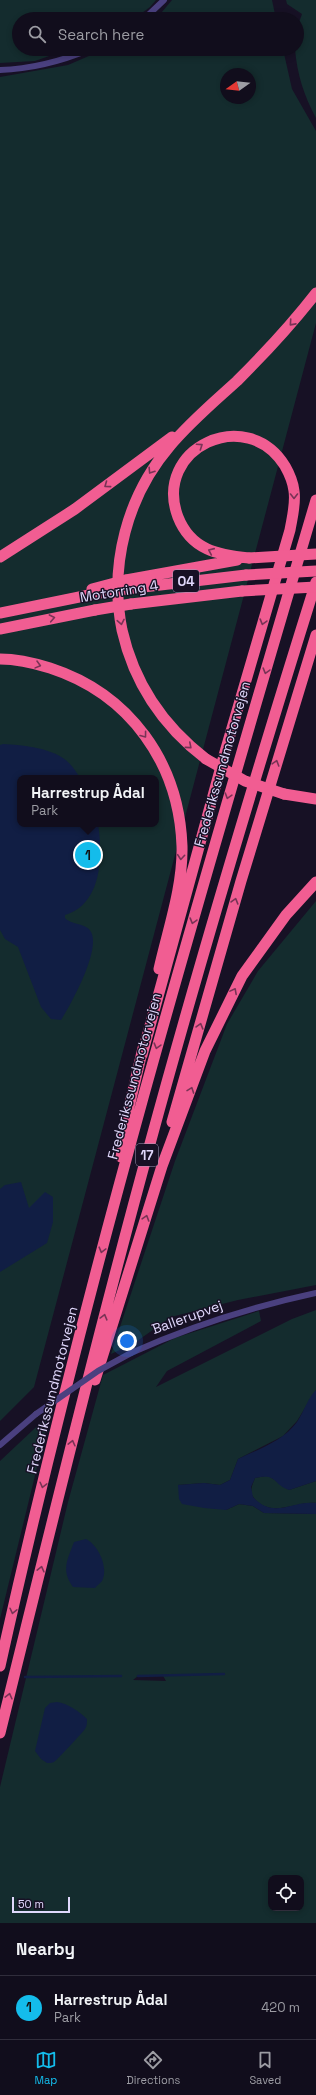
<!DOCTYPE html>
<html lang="en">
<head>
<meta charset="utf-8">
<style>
	body { margin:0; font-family:"Space Grotesk",sans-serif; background:#1a1625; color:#f1f3f6 }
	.controls { position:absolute; right:12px; bottom:12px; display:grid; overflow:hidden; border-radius:8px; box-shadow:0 2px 6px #0003 }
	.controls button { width:36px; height:36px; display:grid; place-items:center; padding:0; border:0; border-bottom:1px solid #302d3b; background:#110d1c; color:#f1f3f6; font:20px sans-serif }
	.compass { position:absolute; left:220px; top:68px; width:36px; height:36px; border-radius:50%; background:#110d1c; box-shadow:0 2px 6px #0003; rotate:255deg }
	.scale { position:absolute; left:12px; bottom:10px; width:58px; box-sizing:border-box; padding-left:4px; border:2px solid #e0d8fc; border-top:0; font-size:11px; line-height:14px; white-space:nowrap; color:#e0d8fc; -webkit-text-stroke:3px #171125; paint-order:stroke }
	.you { position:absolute; left:127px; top:1341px; width:14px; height:14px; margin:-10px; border:3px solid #fff; border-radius:50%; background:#1a73e8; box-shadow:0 0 0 6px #1a73e833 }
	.badge { display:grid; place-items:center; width:26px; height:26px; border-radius:50%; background:#14bceb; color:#111; font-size:13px; font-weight:700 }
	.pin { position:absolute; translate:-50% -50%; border:2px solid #fff; box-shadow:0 1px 4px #0006 }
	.popup { position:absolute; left:17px; top:775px; width:142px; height:52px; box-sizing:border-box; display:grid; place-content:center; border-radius:8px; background:#110d1c; filter:drop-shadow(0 1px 3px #0005); font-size:13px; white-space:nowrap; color:#9c9ca3 }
	.popup b { font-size:15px; color:#f1f3f6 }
	.popup::after { content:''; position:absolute; left:50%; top:100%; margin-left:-8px; border:8px solid transparent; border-top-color:#110d1c }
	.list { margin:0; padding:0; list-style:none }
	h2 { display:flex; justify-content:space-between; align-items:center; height:52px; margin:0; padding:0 16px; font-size:17px }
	h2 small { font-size:13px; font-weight:400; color:#9c9ca3 }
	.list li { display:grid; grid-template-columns:26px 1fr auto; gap:12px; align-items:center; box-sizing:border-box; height:64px; padding:0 16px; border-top:1px solid #302d3b }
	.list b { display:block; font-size:15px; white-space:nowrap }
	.list p { margin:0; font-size:13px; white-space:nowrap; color:#9c9ca3 }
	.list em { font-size:13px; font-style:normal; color:#9c9ca3 }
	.icon { flex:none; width:22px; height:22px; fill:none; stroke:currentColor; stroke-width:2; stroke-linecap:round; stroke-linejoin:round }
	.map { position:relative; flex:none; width:316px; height:1923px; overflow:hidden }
	.search { position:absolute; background:#110d1c; box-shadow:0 2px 6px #0003; left:12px; right:12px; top:12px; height:44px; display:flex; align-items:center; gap:10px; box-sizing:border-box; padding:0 14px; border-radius:22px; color:#9c9ca3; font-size:15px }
	.sheet { height:116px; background:#110d1c }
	nav { display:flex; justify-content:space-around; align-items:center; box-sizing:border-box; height:56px; border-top:1px solid #302d3b; background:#110d1c; font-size:11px; color:#9c9ca3 }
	nav a { display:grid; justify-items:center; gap:2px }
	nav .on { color:#14bceb }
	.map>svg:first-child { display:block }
	.green { fill:#142c2e; fill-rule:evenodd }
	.water { fill:#111e44 }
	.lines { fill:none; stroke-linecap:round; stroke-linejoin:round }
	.stream { stroke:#111e44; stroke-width:2.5 }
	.minor { stroke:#4a407f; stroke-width:6 }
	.motorway { stroke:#f15d92; stroke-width:11 }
	.minor-bridge { stroke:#4a407f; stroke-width:6 }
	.motorway-bridge { stroke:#f15d92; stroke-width:11 }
	.oneway { stroke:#793356 }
	.labels { text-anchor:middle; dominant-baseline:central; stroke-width:3; stroke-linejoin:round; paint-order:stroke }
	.shield { fill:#171125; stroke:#a49cbc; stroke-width:1 }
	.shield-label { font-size:13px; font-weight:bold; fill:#e0d8fc }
	.street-label { font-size:14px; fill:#e0d8fc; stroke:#171125 }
</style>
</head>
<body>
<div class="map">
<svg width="316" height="1923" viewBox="0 0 316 1923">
	<rect width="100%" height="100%" fill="#171125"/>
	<path class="green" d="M0,0H156L150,7L134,19H19V49H69L35,61L0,63Z
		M172,0H272L276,19H156Z
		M286,0H316V118C304,96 297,74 295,49H297V28L302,14L287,4Z
		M105,49H283L292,89L316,131V323L34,1387L0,1421V77L68,65ZM226,74H250V98H226ZM20,778H156V824H20Z
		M316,901V1285L238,1300L171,1317L133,1344L111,1354L175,1161L227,1024L258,971Z
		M316,1310V1390L297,1421L283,1436L238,1459L230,1480L220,1485L204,1483L178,1485L226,1510L239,1504L253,1506L264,1513L316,1514V1923H0V1787L68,1502L103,1375L175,1338L259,1311L261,1321L167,1371L156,1387L292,1319ZM162,1674L166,1681L133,1680L138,1676H162ZM271,1878H301V1908H271Z
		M50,1414L0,1619V1461Z
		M265,1476H269L289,1490L316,1481V1503C296,1501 271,1519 254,1498C249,1492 252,1485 255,1478Z"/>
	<path class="water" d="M3,744C22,745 55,748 69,763C73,767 77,773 80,778H20V824H98C103,856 102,904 65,915V918C71,925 87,923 91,932C101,950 71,1004 61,1020L51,1019L41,1007L18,947L5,939L0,930V745Z
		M21,1182L29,1208L45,1192L53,1197V1222L47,1243L0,1272V1189L5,1185Z
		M316,1390V1481L289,1490C272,1484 278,1473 255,1478L251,1487L253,1497C274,1520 292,1500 316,1503V1514L264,1513L253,1506L239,1504L226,1510L204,1508L182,1504L179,1499L178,1485L204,1483L220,1485L230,1480L238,1459C259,1449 283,1441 297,1422C304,1412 307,1399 316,1390Z
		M86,1539C98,1545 109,1567 102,1581C100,1583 97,1586 95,1588L73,1587C61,1570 67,1561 74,1542Z
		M57,1702C67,1703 80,1712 87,1719C87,1723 87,1726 85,1729C83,1732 57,1760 54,1762C52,1763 49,1763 47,1763L41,1759L35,1751L45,1708L50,1703Z"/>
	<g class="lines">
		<path class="stream" d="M138,1676L224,1674
			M25,1677L121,1676"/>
		<path class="minor" d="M144,19L164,0
			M0,70C31,69 62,61 91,49
			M131,1353C191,1326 251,1307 316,1293
			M0,1445L36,1414"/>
		<path class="motorway" d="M0,557L75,509L172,437
			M126,580L237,560
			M126,589L246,575
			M131,604L242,591
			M0,613L94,594
			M0,629L95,610
			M0,659C17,659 34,663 50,668C130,694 179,763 182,846C183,887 168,929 159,969
			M206,759C163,726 134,683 122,630C109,565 127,496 170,446C190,422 214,402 237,381C265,353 292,324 316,293
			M284,794L316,799
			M142,1055L225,752L290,530C292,518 296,504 294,491C293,482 289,473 285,466C247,404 152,448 178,517C191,550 218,555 249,558
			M172,1122L241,881L316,635
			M121,1157L129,1107L143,1048
			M95,1380L162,1166L205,1051L242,976L286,915L316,882
			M0,1666C87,1273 202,886 316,500
			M0,1733C49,1535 97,1337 151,1140C202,953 258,767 316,582"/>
		<path class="minor-bridge" d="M36,1414L98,1371L131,1353"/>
		<path class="motorway-bridge" d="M249,558L316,554
			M246,575L316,571
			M92,589L126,580
			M242,591L316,587
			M99,593L126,589
			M95,610L131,604
			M206,759L245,781L284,794"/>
	</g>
	<defs><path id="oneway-chevron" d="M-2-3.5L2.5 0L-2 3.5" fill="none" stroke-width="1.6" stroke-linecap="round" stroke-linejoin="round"/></defs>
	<g class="oneway">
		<use href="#oneway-chevron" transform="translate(292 323) rotate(132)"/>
		<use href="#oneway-chevron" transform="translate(200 446) rotate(-34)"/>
		<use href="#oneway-chevron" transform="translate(151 471) rotate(123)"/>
		<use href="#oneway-chevron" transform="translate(107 485) rotate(144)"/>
		<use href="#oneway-chevron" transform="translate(294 496) rotate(90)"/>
		<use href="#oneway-chevron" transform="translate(211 551) rotate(-156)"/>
		<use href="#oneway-chevron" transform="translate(52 618) rotate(-11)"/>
		<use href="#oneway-chevron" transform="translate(121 622) rotate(79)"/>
		<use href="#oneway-chevron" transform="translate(263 622) rotate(106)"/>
		<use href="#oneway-chevron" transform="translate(38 665) rotate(15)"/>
		<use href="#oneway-chevron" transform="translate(266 671) rotate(106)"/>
		<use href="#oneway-chevron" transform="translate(144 735) rotate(53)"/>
		<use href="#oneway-chevron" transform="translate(189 746) rotate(41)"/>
		<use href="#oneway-chevron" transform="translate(276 763) rotate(-73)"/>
		<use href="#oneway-chevron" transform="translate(228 796) rotate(107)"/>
		<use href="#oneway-chevron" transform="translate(181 857) rotate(95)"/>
		<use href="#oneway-chevron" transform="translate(235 901) rotate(-74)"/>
		<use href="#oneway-chevron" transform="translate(193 921) rotate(106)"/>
		<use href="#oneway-chevron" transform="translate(234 991) rotate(-62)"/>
		<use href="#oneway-chevron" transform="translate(200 1026) rotate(-74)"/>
		<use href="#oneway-chevron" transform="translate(157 1046) rotate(106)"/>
		<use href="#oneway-chevron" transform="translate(191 1090) rotate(-70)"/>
		<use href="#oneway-chevron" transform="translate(146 1218) rotate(-73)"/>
		<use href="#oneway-chevron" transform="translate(102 1250) rotate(105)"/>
		<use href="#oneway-chevron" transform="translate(104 1317) rotate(-75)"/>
		<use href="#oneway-chevron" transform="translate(72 1443) rotate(-76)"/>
		<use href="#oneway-chevron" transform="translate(43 1485) rotate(104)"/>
		<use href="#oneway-chevron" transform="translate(41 1569) rotate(-76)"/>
		<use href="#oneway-chevron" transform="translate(13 1611) rotate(103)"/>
		<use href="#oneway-chevron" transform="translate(9 1696) rotate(-76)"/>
	</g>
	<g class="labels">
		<g class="shield">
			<rect x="173" y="570" width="26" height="22" rx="3"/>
			<rect x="136" y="1144" width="22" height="22" rx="3"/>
		</g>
		<g class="shield-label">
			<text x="186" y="581">O4</text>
			<text x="147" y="1155">17</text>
		</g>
		<g class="street-label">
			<text transform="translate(119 591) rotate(-9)">Motorring 4</text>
			<text transform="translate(222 764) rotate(-74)">Frederikssundmotorvejen</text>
			<text transform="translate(134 1076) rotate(-75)">Frederikssundmotorvejen</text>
			<text transform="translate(187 1317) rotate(-20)">Ballerupvej</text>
			<text transform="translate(52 1390) rotate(-76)">Frederikssundmotorvejen</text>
		</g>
	</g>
</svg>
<div class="controls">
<button><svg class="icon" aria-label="locate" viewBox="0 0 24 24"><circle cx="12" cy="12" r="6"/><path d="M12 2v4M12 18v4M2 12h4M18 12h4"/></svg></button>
</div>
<svg class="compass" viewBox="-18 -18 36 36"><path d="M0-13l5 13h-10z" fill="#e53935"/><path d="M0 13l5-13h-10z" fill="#9c9ca3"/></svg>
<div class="scale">50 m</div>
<div class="you"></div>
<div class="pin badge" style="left:88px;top:855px">1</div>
<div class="popup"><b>Harrestrup Ådal</b>Park</div>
<div class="search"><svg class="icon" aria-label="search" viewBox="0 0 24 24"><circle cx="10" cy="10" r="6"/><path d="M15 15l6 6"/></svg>Search here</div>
</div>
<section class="sheet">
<h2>Nearby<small></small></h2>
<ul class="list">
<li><span class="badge">1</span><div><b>Harrestrup Ådal</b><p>Park</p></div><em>420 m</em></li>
</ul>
</section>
<nav>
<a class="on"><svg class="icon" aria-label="map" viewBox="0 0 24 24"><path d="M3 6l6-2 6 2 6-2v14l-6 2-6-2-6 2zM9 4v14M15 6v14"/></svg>Map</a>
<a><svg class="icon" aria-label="directions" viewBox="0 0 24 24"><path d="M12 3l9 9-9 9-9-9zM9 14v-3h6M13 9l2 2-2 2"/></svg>Directions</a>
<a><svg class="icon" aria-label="saved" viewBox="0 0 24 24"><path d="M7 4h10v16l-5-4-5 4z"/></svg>Saved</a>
</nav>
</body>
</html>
